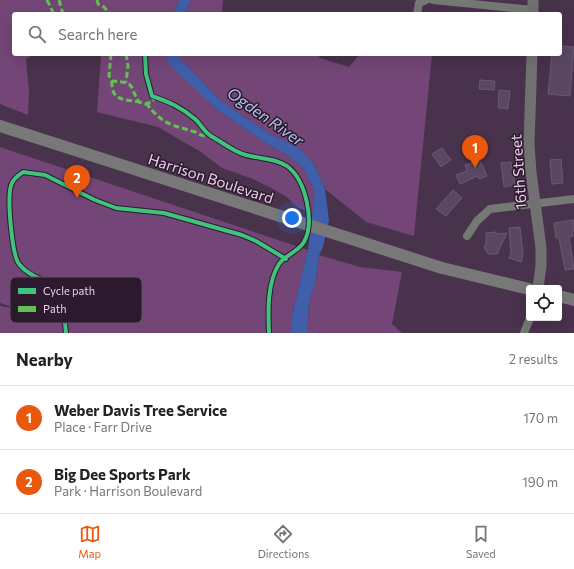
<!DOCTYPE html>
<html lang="en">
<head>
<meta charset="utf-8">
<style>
	body { margin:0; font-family:Commissioner,sans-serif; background:#f2f2f2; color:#222 }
	.controls { position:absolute; right:12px; bottom:12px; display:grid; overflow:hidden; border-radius:4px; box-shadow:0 4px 16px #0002 }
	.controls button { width:36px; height:36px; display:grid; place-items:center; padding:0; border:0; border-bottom:1px solid #e0e0e0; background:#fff; color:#222; font:20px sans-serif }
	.you { position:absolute; left:292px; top:218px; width:14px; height:14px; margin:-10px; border:3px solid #fff; border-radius:50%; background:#1a73e8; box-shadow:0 0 0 6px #1a73e833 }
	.badge { display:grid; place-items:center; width:26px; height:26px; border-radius:50%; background:#ea580c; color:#fff; font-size:13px; font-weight:700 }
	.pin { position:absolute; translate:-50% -33px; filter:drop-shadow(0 1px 2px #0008) }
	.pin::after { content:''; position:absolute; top:21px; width:14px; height:12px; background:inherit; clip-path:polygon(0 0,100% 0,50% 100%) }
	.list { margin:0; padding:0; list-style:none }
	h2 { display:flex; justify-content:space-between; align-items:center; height:52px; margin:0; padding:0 16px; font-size:17px }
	h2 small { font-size:13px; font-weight:400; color:#767676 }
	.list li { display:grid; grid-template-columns:26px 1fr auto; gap:12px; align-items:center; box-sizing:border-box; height:64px; padding:0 16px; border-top:1px solid #e0e0e0 }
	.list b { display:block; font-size:15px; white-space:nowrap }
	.list p { margin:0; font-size:13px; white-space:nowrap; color:#767676 }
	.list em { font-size:13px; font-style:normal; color:#767676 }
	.icon { flex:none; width:22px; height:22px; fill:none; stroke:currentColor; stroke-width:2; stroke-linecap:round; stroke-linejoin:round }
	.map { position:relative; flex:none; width:574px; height:333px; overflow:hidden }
	.search { position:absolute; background:#fff; box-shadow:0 4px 16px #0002; left:12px; right:12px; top:12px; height:44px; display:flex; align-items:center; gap:10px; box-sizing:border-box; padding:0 14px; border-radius:4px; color:#767676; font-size:15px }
	.sheet { height:180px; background:#fff }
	nav { display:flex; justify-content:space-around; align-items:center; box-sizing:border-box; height:56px; border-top:1px solid #e0e0e0; background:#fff; font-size:11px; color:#767676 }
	nav a { display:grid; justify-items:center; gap:2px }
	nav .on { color:#ea580c }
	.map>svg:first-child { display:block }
	.green { fill:#734677 }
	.water { fill:#3f5faa }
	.building { fill:#5a4863; stroke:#695970 }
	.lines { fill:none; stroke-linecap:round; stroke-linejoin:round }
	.street { stroke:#747974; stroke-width:8 }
	.secondary { stroke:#717171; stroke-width:11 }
	.primary { stroke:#777877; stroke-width:12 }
	.quiet { stroke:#63c152; stroke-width:3; stroke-dasharray:6 3; stroke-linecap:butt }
	.cycleway-casing { stroke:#2d1a2e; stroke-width:6 }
	.cycleway { stroke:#40c37c; stroke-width:4 }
	.labels { text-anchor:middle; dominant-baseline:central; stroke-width:3; stroke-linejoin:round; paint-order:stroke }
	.street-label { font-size:15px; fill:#e9cfeb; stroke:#2d1a2e }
	.water-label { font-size:16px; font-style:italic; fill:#adc3ee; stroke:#2d1a2e }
	.key { fill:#2d1a2e; stroke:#655067; stroke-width:1 }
	.key-label { font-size:11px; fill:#e9cfeb }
</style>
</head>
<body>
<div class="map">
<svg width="574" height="333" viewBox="0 0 574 333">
	<rect width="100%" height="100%" fill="#49324c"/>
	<path class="green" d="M0,0H179L174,14H14V54H34L26,59L29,92L28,115L0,104Z
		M190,0H223L222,14H185Z
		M92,54H169V63L215,108L264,142L289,156L304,169L315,191L314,214L297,207L287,197L273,189L253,179L222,168L201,152L158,127L97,112L101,56Z
		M180,54H317L320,58L349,67L360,54H432L414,236L366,222L325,189L314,164L298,147L270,134L221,101L180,59Z
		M0,147L308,250L292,316V333H0V306L23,310L0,303Z
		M319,255L360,267L402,272L392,324L402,333H307L309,302L316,278Z"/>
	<path class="water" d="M179,0H190L185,14H174Z
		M169,54H180V59L221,101L270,134L298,147L314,164L325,189L329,220L323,247L319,255L316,278L309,302L307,333H292V316L308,250L315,191L304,169L289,156L264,142L215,108L168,63Z"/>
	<path class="building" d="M560,46L574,47L570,96L548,94L552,54H560Z
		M480,80L495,81L494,90L479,89Z
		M499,90L510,91L508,109L498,108Z
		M442,148L451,160L441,167L432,154Z
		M561,159L563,183L552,184L550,160Z
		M480,160L487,176L479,179L478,176L460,184L456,175L467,171L465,165Z
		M511,162L515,185L504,187L501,163Z
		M453,190L462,198L446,216L436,209Z
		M574,220V231L572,232L573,236L569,237L574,269L565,270L559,238H556L554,223Z
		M520,227L523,254L521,262L509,258L511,252L509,228Z
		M496,232V234L507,233L497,254H488L484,247L486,244V233Z"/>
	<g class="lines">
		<path class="street" d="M433,0L533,10
			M417,14L419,3L426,0
			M467,236L477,221L490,209L574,199
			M524,333L530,318"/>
		<path class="secondary" d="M533,14V0
			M532,54L529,144L531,172L541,248V266L538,288"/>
		<path class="primary" d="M0,126L442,268L529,289
			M559,296L574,300"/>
		<path class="quiet" d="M47,0L54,14
			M59,0L63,14
			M97,0L98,4L104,7L110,14
			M111,54L109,76L112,81C137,83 127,83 139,102L145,104L152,102L155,97
			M126,54L128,66L126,82
			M112,81C111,101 123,99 139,102
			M146,103C163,125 170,124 195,132C200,134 203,138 209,135"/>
		<defs>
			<path id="cycleway" d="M145,54L146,74L152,96C169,102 181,107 195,119C201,124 204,132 211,136C222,142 234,152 246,155C260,159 275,158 287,166C306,180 315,222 304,242C298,252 285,255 279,264C267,283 268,312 269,333
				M66,333C65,322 63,297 55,288C46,279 30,278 19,264C12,255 6,194 12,183C14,178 19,175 23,172L45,175L95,200L116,208L164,213L242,235L256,241L286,259"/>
		</defs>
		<use href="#cycleway" class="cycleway-casing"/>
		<use href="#cycleway" class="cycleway"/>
	</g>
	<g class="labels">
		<g class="street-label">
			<text transform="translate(518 172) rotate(-94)">16th Street</text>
			<text transform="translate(211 178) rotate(18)">Harrison Boulevard</text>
		</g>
		<g class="water-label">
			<text transform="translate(266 116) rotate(35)">Ogden River</text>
		</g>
	</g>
	<rect x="10" y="277" width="132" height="46" rx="6" class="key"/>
	<rect x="18" y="288" width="18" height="6" fill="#40c37c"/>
	<rect x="18" y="306" width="18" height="6" fill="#63c152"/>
	<g class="key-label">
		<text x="43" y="295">Cycle path</text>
		<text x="43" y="313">Path</text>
	</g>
</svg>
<div class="controls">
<button><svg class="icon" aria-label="locate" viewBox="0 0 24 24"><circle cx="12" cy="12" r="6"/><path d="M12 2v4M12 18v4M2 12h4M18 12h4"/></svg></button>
</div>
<div class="you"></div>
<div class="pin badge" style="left:475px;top:168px">1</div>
<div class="pin badge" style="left:77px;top:198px">2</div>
<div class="search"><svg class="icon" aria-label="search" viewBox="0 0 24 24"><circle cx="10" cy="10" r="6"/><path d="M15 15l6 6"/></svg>Search here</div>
</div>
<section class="sheet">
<h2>Nearby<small>2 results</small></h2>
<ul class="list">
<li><span class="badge">1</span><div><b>Weber Davis Tree Service</b><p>Place · Farr Drive</p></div><em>170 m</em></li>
<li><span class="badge">2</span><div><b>Big Dee Sports Park</b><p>Park · Harrison Boulevard</p></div><em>190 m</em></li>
</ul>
</section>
<nav>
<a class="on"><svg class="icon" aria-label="map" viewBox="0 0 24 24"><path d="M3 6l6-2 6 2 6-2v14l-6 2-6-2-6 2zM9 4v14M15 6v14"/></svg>Map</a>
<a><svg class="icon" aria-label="directions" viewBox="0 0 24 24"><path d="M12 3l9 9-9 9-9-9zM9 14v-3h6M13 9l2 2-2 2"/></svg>Directions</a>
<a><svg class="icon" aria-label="saved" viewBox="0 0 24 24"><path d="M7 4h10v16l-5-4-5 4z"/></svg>Saved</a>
</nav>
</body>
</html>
